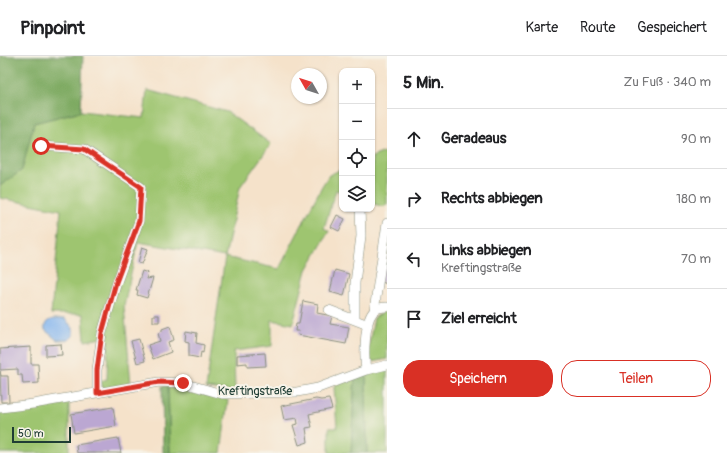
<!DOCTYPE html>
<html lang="de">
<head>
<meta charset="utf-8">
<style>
	body { margin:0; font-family:Pangolin,sans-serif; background:#f2f2f2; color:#202124 }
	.controls { position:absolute; right:12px; top:12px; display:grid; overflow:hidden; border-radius:8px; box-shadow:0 1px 3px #0004 }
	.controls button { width:36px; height:36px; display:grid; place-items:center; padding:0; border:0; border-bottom:1px solid #e0e0e0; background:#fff; color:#202124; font:20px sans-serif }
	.compass { position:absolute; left:291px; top:12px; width:36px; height:36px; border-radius:50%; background:#fff; box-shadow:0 1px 3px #0004; rotate:309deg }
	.scale { position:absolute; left:12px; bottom:10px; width:59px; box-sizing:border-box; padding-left:4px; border:2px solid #1f3d34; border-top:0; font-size:11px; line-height:14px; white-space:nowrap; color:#1f3d34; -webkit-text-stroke:3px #f7f3e8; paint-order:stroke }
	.stop { position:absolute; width:12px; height:12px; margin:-9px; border:3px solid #d93025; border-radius:50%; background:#fff }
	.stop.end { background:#d93025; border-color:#fff; box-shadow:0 1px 4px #0008 }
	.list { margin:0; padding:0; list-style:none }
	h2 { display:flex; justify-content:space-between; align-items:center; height:52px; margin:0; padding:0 16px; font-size:17px }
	h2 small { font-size:13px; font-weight:400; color:#757577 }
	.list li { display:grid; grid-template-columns:26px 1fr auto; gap:12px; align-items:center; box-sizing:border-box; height:60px; padding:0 16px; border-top:1px solid #e0e0e0 }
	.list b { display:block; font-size:15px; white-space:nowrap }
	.list p { margin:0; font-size:13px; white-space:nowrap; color:#757577 }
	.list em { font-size:13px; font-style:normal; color:#757577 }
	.actions { display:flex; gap:8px; padding:12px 16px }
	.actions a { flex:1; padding:9px 0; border:1px solid #d93025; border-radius:16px; text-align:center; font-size:14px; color:#d93025 }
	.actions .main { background:#d93025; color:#fff }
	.icon { flex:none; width:22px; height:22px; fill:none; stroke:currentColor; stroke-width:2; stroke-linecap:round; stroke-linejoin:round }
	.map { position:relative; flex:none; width:387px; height:397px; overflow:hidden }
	header { display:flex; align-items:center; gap:24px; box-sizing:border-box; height:56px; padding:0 20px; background:#fff; border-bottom:1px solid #e0e0e0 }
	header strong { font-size:19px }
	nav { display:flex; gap:22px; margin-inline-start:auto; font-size:14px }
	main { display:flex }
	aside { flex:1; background:#fff }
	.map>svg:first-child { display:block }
	.green { fill:#9ec570; stroke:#5e8152 }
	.forest { fill:#7eaa62; stroke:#4e744b }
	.water { fill:#82b4ef; stroke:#507892 }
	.building { fill:#bba7d2 }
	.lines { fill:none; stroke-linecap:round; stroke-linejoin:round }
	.minor-casing { stroke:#8a907f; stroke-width:10 }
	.minor { stroke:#fff; stroke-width:9 }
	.route { stroke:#d93025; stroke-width:5 }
	.labels { text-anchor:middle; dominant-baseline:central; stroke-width:4; stroke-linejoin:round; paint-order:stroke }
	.street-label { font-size:12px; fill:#1f3d34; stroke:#f7f3e8 }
</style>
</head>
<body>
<header>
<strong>Pinpoint</strong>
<nav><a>Karte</a><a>Route</a><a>Gespeichert</a></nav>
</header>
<main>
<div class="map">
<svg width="387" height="397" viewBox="0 0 387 397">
	<rect width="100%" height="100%" fill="#f7f3e8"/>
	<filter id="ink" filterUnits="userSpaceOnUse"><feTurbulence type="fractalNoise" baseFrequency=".025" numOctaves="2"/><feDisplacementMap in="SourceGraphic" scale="8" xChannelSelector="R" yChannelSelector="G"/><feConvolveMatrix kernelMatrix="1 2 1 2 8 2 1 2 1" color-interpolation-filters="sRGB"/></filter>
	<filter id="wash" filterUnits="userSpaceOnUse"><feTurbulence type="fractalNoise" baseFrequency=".012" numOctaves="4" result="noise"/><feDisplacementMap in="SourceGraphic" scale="16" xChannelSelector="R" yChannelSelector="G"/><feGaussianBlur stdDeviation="0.9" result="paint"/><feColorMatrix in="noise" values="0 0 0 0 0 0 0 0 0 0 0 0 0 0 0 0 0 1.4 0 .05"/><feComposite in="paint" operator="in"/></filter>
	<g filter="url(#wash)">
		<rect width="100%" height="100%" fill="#f5e2ca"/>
		<path class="green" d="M147,34L227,56L271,88L240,131L225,201L279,213L322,130L329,119L342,113V136L336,134L324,172L329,175L307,214L293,268L272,264V290L234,295L235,335L206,332L225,201L138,186L124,250L131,328L103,333L101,325L107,323L108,287L102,282L85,285L83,258H51L61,154L0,142V130L22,114L34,67L81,55L144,62Z
			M387,95V148L383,151L372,147V101Z
			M387,254V303L372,306L367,299L374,262Z
			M387,314V397H367L366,319Z
			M355,318L351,397H329V372H337L334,331Z
			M168,330L228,344L221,397H170Z
			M69,345V397H0V354Z"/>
		<path class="forest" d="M0,0H83L81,55L34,67L22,114L0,130Z
			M355,318L366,319L367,397H351Z
			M162,330H168L170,397H163Z"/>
		<path class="water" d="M55,263H65L73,272V280L68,284H57L45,274C44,266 48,264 55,263Z"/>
		<g id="blocks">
			<path class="building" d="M337,159L345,163L339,175L331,171Z
				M142,191L148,193L142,208L138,207Z
				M387,205V228L379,225Z
				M335,214L349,218L344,240L330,236Z
				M142,215L148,217L146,223L153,222L147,242L137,239L138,234H136Z
				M303,245L318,248L317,257L332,260L330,268L349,271L346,288L298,279L299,275H295L296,268H299Z
				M153,259H159V266H153Z
				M170,270L174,284L168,286L171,296L153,303L148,289L160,285L158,277L162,275V273Z
				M186,275L197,277L196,287L204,289L203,297L201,296L200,302L189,300V286L185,285Z
				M139,283L145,305L137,307L131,285Z
				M61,288L62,299L46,300V289Z
				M31,291V308H38L39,327L23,328L22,319H18V313L0,314V293Z
				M265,297L266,310L247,311V307L237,308V299Z
				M0,315L1,320H8L9,346H1Z
				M316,343L321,344L329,343L332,353L309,358L312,371L306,372L308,386L299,389L293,369L298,368L297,362L284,364L281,350Z
				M113,351L116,370L74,377L71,358Z
				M118,382L121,397H77L76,389Z"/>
		</g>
	</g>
	<g filter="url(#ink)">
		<use href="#blocks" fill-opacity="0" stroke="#8a907f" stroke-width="1"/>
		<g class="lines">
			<defs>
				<path id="minor" d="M41,90L84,93L141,131L139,165L117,226L102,277L97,314V337
					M329,254L368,269
					M374,255L387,167
					M355,263V227L361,180L360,153
					M366,314C364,301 364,267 373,256C376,252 382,251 387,251
					M0,352L33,348L159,326L183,327L222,338L297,336L318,332L366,314L387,309"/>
			</defs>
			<use href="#minor" class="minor-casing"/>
			<use href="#minor" class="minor"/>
		</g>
	</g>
	<g class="lines" filter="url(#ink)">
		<path class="route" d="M41,90L84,93L141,131L139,165L116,226L102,277L97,314V337L159,326L183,327"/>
	</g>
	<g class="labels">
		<g class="street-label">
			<text x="255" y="335">Kreftingstraße</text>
		</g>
	</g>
</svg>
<div class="controls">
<button>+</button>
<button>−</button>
<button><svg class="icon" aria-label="locate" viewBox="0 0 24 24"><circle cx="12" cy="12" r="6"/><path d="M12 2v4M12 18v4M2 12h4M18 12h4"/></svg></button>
<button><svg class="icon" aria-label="layers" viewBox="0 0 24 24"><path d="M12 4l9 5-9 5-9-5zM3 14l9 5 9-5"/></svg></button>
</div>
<svg class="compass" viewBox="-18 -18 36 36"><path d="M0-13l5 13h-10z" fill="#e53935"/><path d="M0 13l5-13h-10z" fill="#757577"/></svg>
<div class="scale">50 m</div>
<div class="stop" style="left:41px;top:90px"></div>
<div class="stop end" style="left:183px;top:327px"></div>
</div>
<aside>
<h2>5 Min.<small>Zu Fuß · 340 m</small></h2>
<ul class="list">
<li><svg class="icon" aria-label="ahead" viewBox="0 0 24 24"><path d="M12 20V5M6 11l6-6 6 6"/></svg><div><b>Geradeaus</b></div><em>90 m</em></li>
<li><svg class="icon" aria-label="right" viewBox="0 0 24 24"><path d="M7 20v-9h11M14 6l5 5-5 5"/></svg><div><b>Rechts abbiegen</b></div><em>180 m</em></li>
<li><svg class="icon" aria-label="left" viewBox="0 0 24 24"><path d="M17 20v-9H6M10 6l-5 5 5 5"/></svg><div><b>Links abbiegen</b><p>Kreftingstraße</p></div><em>70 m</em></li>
<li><svg class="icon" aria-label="arrive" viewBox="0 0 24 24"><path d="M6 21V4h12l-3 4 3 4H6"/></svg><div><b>Ziel erreicht</b></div></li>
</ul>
<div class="actions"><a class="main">Speichern</a><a>Teilen</a></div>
</aside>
</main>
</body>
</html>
